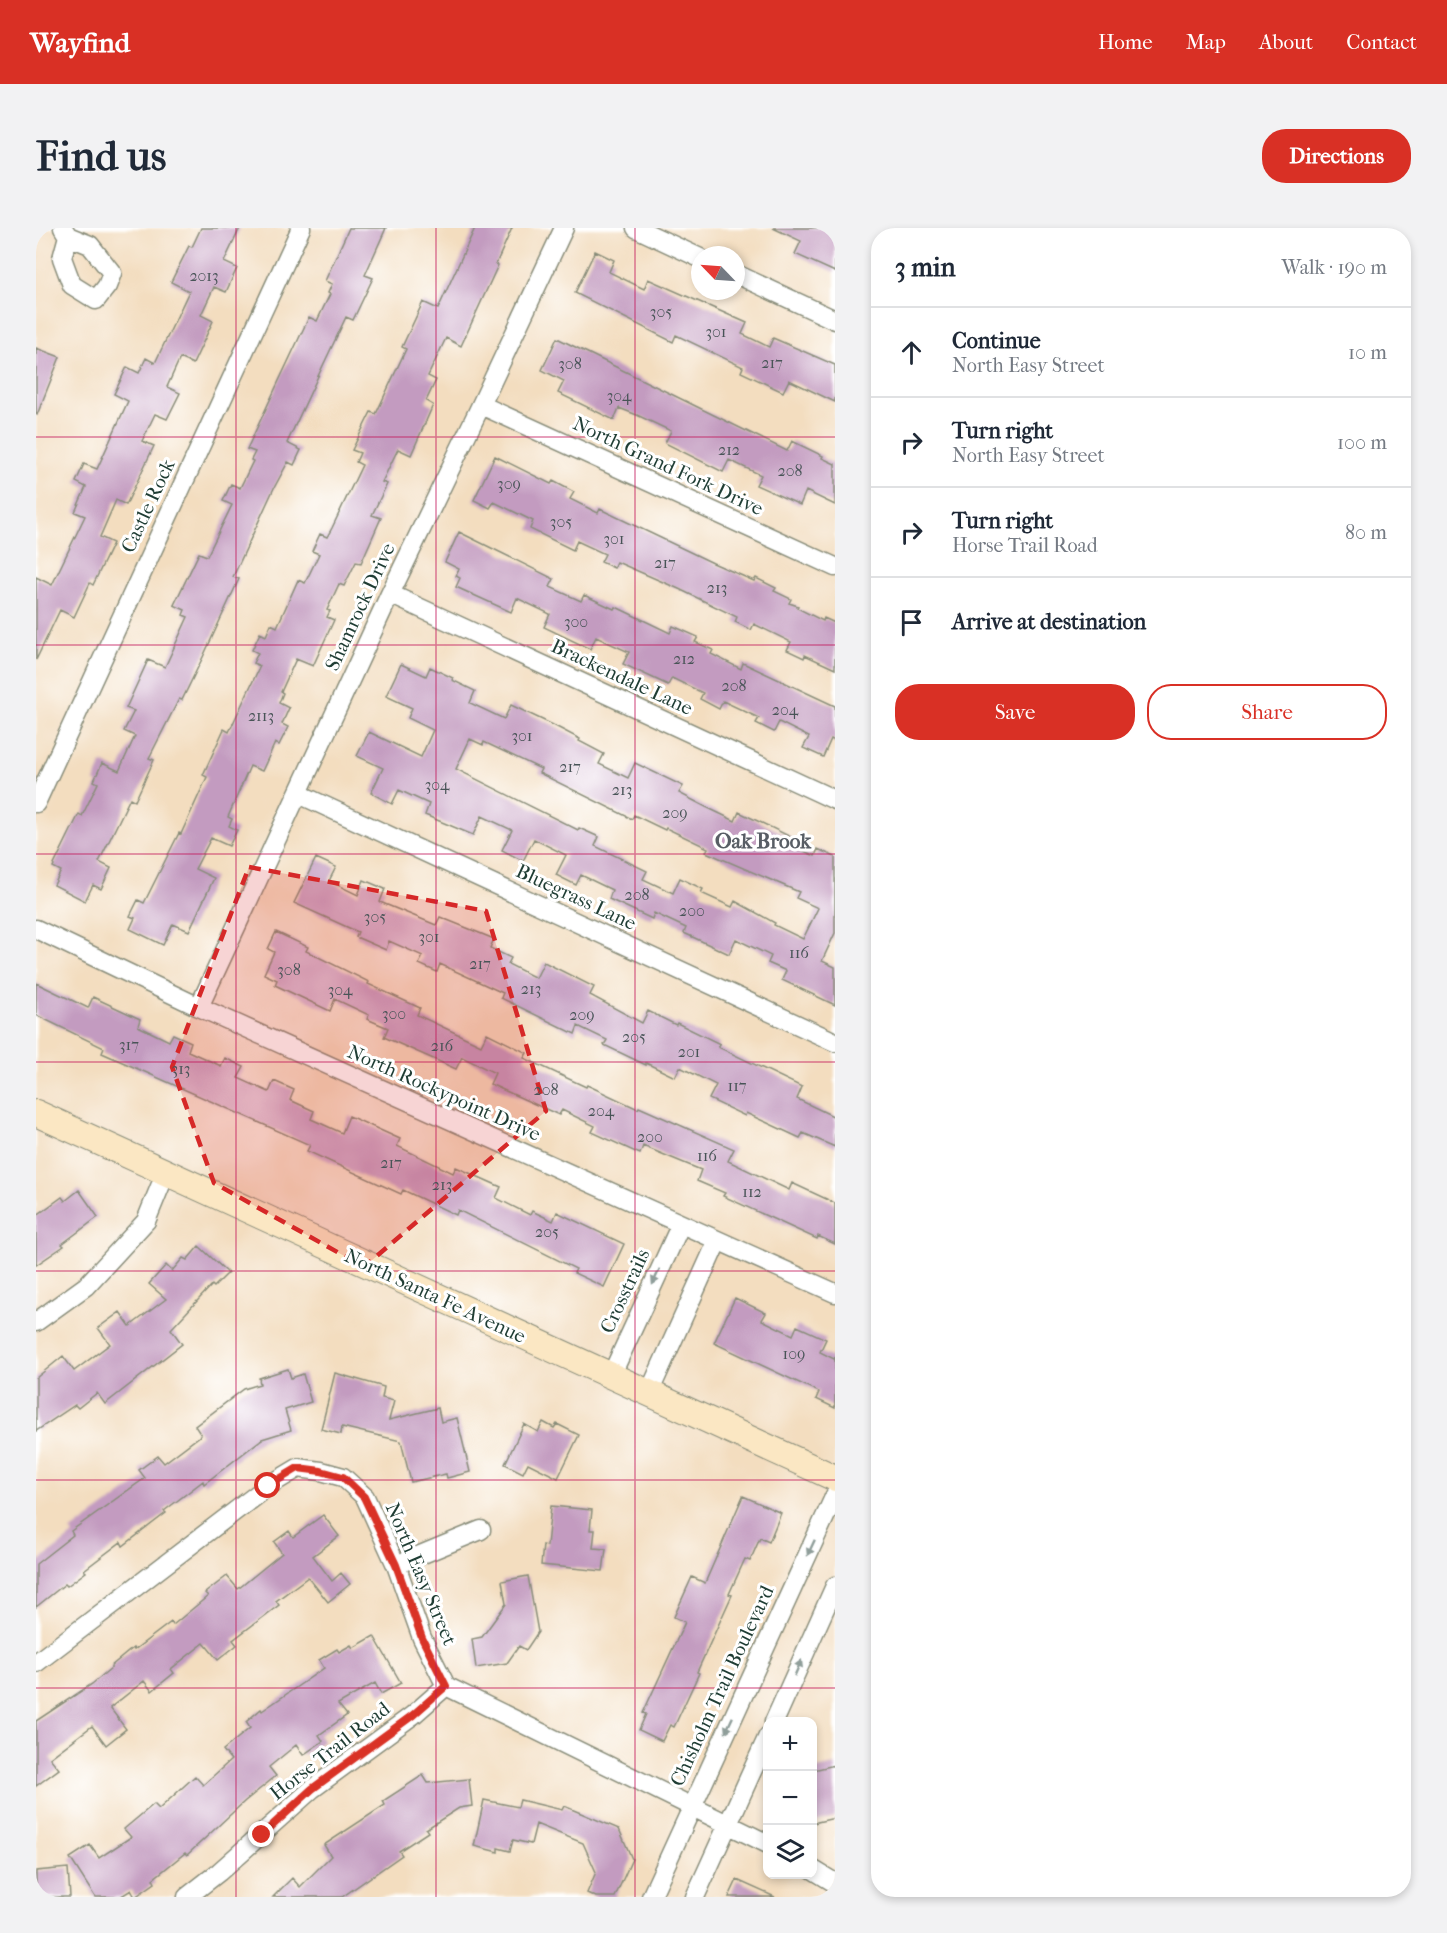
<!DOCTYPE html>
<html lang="en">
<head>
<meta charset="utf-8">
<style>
	body { margin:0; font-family:"IM FELL French Canon",serif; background:#f2f2f3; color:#1f2937 }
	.controls { position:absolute; right:18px; bottom:18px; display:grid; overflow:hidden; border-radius:12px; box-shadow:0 3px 9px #0003 }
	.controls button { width:54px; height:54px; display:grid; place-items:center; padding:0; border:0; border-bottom:2px solid #e0e1e3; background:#fff; color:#1f2937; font:30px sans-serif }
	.compass { position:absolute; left:655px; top:18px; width:54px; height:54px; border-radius:50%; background:#fff; box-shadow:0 3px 9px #0003; rotate:295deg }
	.stop { position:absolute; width:18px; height:18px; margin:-14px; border:4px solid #d93025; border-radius:50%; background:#fff }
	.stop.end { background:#d93025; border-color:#fff; box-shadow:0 2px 6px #0008 }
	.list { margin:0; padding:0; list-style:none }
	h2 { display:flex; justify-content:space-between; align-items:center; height:78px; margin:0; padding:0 24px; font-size:26px }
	h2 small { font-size:20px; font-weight:400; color:#747a83 }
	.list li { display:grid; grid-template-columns:39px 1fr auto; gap:18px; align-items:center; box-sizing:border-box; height:90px; padding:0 24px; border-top:2px solid #e0e1e3 }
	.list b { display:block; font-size:22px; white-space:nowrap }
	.list p { margin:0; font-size:20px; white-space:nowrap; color:#747a83 }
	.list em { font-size:20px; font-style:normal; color:#747a83 }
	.actions { display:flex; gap:12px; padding:18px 24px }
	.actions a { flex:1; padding:14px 0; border:2px solid #d93025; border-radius:24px; text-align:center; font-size:21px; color:#d93025 }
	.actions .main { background:#d93025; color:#fff }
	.icon { flex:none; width:33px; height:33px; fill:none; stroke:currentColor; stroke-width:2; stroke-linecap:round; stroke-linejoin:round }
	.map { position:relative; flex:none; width:799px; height:1669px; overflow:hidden; border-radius:24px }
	header { display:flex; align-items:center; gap:36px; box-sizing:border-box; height:84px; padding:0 30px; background:#d93025; color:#fff }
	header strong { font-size:28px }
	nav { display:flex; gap:33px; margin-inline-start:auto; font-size:21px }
	.intro { display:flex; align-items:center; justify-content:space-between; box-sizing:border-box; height:144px; padding:0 36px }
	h1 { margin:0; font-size:42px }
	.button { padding:15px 27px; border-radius:24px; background:#d93025; color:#fff; font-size:21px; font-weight:700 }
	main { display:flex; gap:36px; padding:0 36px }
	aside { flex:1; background:#fff; border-radius:24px; box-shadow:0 3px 9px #0003 }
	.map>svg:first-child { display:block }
	.building { fill:#c39bc0; fill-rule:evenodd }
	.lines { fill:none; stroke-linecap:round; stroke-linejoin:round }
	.minor-casing { stroke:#898d7a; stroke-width:21 }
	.secondary-casing { stroke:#898d7a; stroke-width:28 }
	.minor { stroke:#fff; stroke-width:18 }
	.secondary { stroke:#fbe7c3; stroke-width:26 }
	.oneway { fill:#8f9e9a }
	.route { stroke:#d93025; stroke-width:8 }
	.marked { fill:#d62828; fill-opacity:0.2; stroke:#d62828; stroke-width:4.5; stroke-dasharray:12 8; stroke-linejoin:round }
	.grid { fill:none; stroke:#c2185b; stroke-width:1.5; stroke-opacity:0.55 }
	.labels { text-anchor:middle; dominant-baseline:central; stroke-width:6; stroke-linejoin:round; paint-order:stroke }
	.number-label { font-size:16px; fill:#485457 }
	.street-label { font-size:20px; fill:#1f3d34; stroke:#fff }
	.neighbourhood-label { font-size:21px; font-weight:bold; fill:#585e65; stroke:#fff }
</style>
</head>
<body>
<header>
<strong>Wayfind</strong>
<nav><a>Home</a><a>Map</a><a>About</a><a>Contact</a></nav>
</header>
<div class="intro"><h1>Find us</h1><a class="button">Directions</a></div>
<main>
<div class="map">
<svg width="799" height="1669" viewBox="0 0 799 1669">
	<rect width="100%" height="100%" fill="#fff"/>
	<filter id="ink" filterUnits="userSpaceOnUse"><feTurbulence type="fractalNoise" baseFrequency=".0167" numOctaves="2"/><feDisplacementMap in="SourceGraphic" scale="12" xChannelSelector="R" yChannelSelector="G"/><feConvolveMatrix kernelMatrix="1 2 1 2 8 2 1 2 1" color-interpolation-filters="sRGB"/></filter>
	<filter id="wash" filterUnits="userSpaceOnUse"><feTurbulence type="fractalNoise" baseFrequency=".008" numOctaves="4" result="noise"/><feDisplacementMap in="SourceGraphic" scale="24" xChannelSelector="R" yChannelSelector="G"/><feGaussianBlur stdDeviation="1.35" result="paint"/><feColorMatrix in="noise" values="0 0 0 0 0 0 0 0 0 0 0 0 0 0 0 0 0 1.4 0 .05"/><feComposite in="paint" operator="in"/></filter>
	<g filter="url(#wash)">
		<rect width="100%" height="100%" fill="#f3ddbf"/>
		<g id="blocks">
			<path class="building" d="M165,0H204L188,34L201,40L190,64L178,59L165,87L177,93L157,136L144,130L131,159L144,165L131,191L119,186L106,213L118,218L90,277L80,272L64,309L77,315L57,357L54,355L38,389L24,382L0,432V349L16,357L49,288L39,284L50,259L40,254L48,236L61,241L92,173L78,166L91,139L103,145L110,130L119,135L153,63L135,54L153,18L156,19Z
				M313,0H350L329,47L337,50L317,92L310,89L283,146L251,215L265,222L258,237L252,234L238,260L197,349L203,351L167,429L146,472L143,471L113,530L118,532L99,573L94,570L63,634L75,640L65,661L57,657L49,673L18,657L25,643L17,639L43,586L46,588L62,555L58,553L66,535L83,543L99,508L88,503L98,483L90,480L112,432L129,439L152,389L147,387L149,382L138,377L163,325L171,328L196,277L187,273L195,256L204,260L217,233L215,232L219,224L211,221L273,89L281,93L294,66L292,65L296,56L289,53Z
				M439,0H476L460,36L462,37L425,118L410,110L392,148L400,152L390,173L397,177L375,227L362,221L346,254L351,256L336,287L345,290L325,335L320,334L308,358L303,356L291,382L294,383L291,389L298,392L277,438L260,431L245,464L247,465L243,475L253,480L246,496L252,499L243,517L239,515L226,543L214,538L192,589L196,591L193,598L201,602L193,618L175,610L159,641L178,650L153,703L137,696L127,717L94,701L99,690L94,688L102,672L108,675L143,605L145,606L171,549L167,547L188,501L193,504L224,438L217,435L222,425L216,422L224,405L230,408L235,396L241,399L262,352L269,355L283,326L276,323L284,306L291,309L296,300L326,237L320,234L324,225L316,222L335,184L340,186L370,121L366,119L387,74L402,81Z
				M737,0H799V44L759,26L765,13Z
				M559,23L578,32L573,44L608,61L612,51L711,95L706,106L733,119L737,110L799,137V174L753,152L747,164L705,144L707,139L640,107L637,114L539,65Z
				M521,110L751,223L756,213L787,228L786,230L799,236V277L770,263L764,277L720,257L725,247L693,232L687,244L629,215L635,203L601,187L583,180L578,192L522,165L528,153L506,142Z
				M0,120L24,129L1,187L0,186Z
				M459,228L515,256L517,253L538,264L534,271L562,285L564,281L677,335L718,353L720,350L740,360L738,363L755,371L753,375L762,378L761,380L787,393L788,390L799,395V441L769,427L768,430L751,422L755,414L718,396L715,402L699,394L701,389L643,361L581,334L578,340L565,334L569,326L541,313L537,322L494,301L497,293L458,274L454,280L438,272Z
				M423,304L518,351L514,359L545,373L548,367L578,381L580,379L634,405L637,398L662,409L659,414L677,422L675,426L705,441L707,435L799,478V513L795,511L787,529L767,520L773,509L743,494L738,504L720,495L723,490L687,473L683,481L664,471L667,465L636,450L632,457L587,436L593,424L560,409L554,421L508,399L514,386L481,370L475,384L420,359L424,350L420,348L423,341L409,334Z
				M365,436L390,448L394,439L417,450L416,452L439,463L434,475L468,491L475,477L517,497L544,511L543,513L568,526L563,536L592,550L599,535L647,558L643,565L670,579L699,593L703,584L755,609L752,616L779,628L782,621L799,629V705L786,733L799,739V777L746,752L750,743L732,735L735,728L700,711L693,726L648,705L650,700L618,685L616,691L573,671L576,662L545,647L540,657L520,647L530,627L498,611L487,633L466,622L476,602L446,588L437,607L389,587L393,576L363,562L356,576L335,565L347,540L321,528L333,504L385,529L397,502L372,490L376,480L350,468ZM434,511L447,517L448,514L505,541L503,545L596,591L598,587L629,602L630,600L672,620L670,624L763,664L760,670L782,680L767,711L738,697L739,695L699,673L696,679L665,665L667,661L644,650L637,665L607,651L611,643L559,618L563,609L543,600L542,602L420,541Z
				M280,630L300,639L293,653L322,667L328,652L349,661L344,674L400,697L404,689L458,711L454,720L475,730L472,736L500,750L508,734L558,759L554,767L606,795L612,783L640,797L641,795L684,816L682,819L766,859L761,871L799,889V919L767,905L764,910L710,885L709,888L673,871L680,857L644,839L639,849L610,835V837L568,817L571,812L542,798L539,806L465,770L467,765L404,736L401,744L383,736L387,728L353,713L350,722L320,709L322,704L258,675Z
				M240,704L272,719L270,723L333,754L332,756L384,780L381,787L445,817L451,805L491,825L488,830L550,859L551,857L602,881L603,879L698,921L692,933L753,962L756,955L799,975V1016L782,1008L781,1011L687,968L689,965L661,953L665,942L607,918L604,926L556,904L559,898L526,882L523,887L454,856L459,845L426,829L420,841L348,809L352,800L331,791L333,787L299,771L294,783L239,757L241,752L228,746L238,724L232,721Z
				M0,755L52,780L57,769L104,791L102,798L133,813L137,806L155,814L152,823L185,838L189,830L208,839L202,850L233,864L238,853L258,862L254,872L278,883L275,891L306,905L313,888L364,911L361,918L417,945L420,939L465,959L460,970L494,987L496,983L517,993L521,984L588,1016L568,1059L538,1045L540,1041L422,982L420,987L367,962L365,966L271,923L274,917L66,825L68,820L0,787Z
				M43,962L62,989L26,1016L28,1018L0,1037V988L26,969L29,973Z
				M163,1018L192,1045L178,1059L176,1057L135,1101L146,1116L69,1176L61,1165L42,1180L39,1177L0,1203V1150L27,1128L38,1143L74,1116L62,1100L84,1084L94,1098L130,1071L113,1056L130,1037L136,1043L147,1030L151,1032Z
				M699,1070L730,1085L726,1092L757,1107L761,1098L790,1111L784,1124L798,1131L799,1129V1180L780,1171L783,1164L678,1115Z
				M252,1141L255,1150L267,1146L275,1174L249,1182L255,1202L226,1211L168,1256L167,1253L128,1283L130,1285L87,1318L85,1314L48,1342L50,1344L31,1358L29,1356L0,1379V1336L37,1307L35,1303L109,1250L103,1242L122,1228L128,1235L165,1207L159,1198L208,1161L224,1156L223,1150Z
				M299,1145L348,1159L346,1170L358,1173L353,1192L402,1180L405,1194L421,1190L434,1244L411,1250L410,1246L375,1254L365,1213L306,1199L305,1206L285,1201Z
				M507,1194L518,1200L521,1196L543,1207L522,1250L492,1235L487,1245L469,1236L488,1196L502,1204Z
				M707,1268L745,1285L733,1314L724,1310L714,1333L709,1331L693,1366L696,1367L661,1444L663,1445L638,1499L634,1497L626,1513L603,1502L610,1486L607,1485L649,1394L638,1389L656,1349L669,1355Z
				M515,1278L556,1282L554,1302H559L557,1320L570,1321L567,1343L505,1337L507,1317L511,1318Z
				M287,1287L303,1308L277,1328L296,1353L305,1345L314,1356L292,1374L272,1349L240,1373L243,1377L197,1412L201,1417L182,1432L168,1415L135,1441L138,1445L116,1463L108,1453L74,1480L90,1501L70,1517L56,1498L14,1530L23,1541L0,1558V1493L56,1456L75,1440V1438L97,1420L98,1422L135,1394L137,1397L172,1368L169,1365L191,1348L202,1361L246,1325L238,1314L253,1303L257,1309Z
				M492,1348L502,1404L490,1422L483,1418L471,1435L440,1440L436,1411L446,1409L470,1376L466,1353Z
				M338,1408L365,1455L345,1466L339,1455L302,1476L311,1487L283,1507L287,1513L267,1527L260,1517L233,1539L240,1548L209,1573L151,1627L149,1625L117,1651L119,1655L99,1669L95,1662L84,1669H59L34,1630L54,1617L63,1630L95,1609L88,1601L118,1576L123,1581L159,1548L167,1557L195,1532L187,1522L214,1500L210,1494L225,1481L226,1483L288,1440L283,1432L301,1421L303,1424L315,1417L317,1420Z
				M799,1537V1590L777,1595V1542Z
				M387,1547L392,1555L433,1551L436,1578L423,1580L390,1601L392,1604L363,1623L366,1627L306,1669H237L256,1650L264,1659L295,1628L288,1617L349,1577L347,1573Z
				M448,1572L482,1579L484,1572L526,1582L528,1578L583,1601L596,1631L579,1669H560L551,1665L560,1644L547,1615L500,1596L495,1616L477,1612L474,1623L462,1620V1624L438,1618Z
				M32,1640L34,1669H0V1643Z
				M701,1652L739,1669H693Z"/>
		</g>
	</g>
	<g filter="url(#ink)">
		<use href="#blocks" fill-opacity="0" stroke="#898d7a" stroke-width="1.5"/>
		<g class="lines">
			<defs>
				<path id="minor" d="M27,0L32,8L54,17L76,45L71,58L60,72L36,57L26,30L32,8
					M600,0L664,30
					M700,46L799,92
					M445,177L799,339
					M354,366L799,572
					M263,566L799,814
					M0,575L265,0
					M0,701L163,779L799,1065
					M163,779L354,366L445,177L528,0
					M0,1094L50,1058L110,993L130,944
					M575,1148L645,996
					M613,1165L681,1014
					M360,1337L445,1302
					M0,1435L232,1258L262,1240L285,1243L307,1249L329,1269L360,1337L386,1410L410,1458L732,1616
					M738,1494L799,1358
					M776,1641L799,1655
					M151,1669L183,1644L276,1561L377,1487L410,1458
					M615,1669L799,1267
					M659,1669L732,1508"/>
				<path id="secondary" d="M0,885L799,1250"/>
			</defs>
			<use href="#minor" class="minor-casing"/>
			<use href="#secondary" class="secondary-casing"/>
			<use href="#minor" class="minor"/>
			<use href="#secondary" class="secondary"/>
		</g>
		<defs><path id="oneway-solid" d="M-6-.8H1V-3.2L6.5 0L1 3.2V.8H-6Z" transform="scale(1.5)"/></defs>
		<g class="oneway">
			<use href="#oneway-solid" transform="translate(620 1049) rotate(115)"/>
			<use href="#oneway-solid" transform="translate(775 1320) rotate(115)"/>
			<use href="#oneway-solid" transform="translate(762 1440) rotate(-66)"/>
			<use href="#oneway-solid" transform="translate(693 1497) rotate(115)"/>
		</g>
	</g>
	<g class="lines" filter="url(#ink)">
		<path class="route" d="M226,1607L276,1561L377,1487L410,1458L386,1410L360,1337L328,1269L307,1249L285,1243L262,1240L232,1258"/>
	</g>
	<path class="marked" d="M213,639L450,683L510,883L328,1039L178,955L136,839Z"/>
	<path class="grid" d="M200,0V1669M400,0V1669M599,0V1669M0,209H799M0,417H799M0,626H799M0,834H799M0,1043H799M0,1252H799M0,1460H799"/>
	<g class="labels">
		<g class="number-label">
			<text x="168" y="47">2013</text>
			<text x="625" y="83">305</text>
			<text x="680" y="103">301</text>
			<text x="736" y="134">217</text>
			<text x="534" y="135">308</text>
			<text x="583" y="167">304</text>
			<text x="693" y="221">212</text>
			<text x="754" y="242">208</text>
			<text x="473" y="255">309</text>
			<text x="525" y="293">305</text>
			<text x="578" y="310">301</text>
			<text x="629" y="334">217</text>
			<text x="681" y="359">213</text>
			<text x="540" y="393">300</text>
			<text x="648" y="430">212</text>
			<text x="698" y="457">208</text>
			<text x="749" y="481">204</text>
			<text x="225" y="487">2113</text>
			<text x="486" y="507">301</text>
			<text x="534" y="538">217</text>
			<text x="401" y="556">304</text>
			<text x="586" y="561">213</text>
			<text x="639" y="584">209</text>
			<text x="601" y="666">208</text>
			<text x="656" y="682">200</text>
			<text x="339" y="688">305</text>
			<text x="393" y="708">301</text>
			<text x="763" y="724">116</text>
			<text x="444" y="735">217</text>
			<text x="253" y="741">308</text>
			<text x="495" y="760">213</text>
			<text x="304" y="761">304</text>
			<text x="358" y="785">300</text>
			<text x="546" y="786">209</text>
			<text x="598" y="808">205</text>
			<text x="93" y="816">317</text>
			<text x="406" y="817">216</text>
			<text x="653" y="823">201</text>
			<text x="145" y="840">313</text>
			<text x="701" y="857">117</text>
			<text x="510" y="861">208</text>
			<text x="565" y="882">204</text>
			<text x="614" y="908">200</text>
			<text x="671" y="927">116</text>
			<text x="355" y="934">217</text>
			<text x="406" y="956">213</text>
			<text x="716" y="963">112</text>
			<text x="511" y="1003">205</text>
			<text x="758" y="1125">109</text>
		</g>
		<g class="street-label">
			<text transform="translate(632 238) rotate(25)">North Grand Fork Drive</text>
			<text transform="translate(112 278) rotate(-65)">Castle Rock</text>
			<text transform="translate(324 379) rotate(-65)">Shamrock Drive</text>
			<text transform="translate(586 449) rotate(25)">Brackendale Lane</text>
			<text transform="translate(540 669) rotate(25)">Bluegrass Lane</text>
			<text transform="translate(408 865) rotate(24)">North Rockypoint Drive</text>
			<text transform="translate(589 1063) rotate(-65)">Crosstrails</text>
			<text transform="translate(399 1068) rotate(25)">North Santa Fe Avenue</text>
			<text transform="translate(385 1346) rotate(67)">North Easy Street</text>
			<text transform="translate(686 1458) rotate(-65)">Chisholm Trail Boulevard</text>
			<text transform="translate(294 1523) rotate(-38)">Horse Trail Road</text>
		</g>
		<g class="neighbourhood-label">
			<text x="727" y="613">Oak Brook</text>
		</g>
	</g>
</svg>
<div class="controls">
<button>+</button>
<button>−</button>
<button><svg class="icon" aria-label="layers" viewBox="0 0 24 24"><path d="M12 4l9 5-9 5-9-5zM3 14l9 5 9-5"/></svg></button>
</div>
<svg class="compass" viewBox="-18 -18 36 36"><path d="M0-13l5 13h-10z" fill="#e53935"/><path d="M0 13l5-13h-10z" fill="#747a83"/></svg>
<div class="stop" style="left:232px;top:1258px"></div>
<div class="stop end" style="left:226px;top:1607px"></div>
</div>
<aside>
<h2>3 min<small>Walk · 190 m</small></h2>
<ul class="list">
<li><svg class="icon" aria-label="ahead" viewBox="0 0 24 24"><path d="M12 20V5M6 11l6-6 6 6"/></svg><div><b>Continue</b><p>North Easy Street</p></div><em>10 m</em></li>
<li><svg class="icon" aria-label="right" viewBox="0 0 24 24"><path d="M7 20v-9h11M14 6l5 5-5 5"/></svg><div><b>Turn right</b><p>North Easy Street</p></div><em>100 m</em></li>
<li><svg class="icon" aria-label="right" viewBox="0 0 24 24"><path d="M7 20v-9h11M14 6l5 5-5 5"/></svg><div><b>Turn right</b><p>Horse Trail Road</p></div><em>80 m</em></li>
<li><svg class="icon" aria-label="arrive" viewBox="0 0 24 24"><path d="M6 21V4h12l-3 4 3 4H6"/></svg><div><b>Arrive at destination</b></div></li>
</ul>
<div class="actions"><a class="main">Save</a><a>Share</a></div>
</aside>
</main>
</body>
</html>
